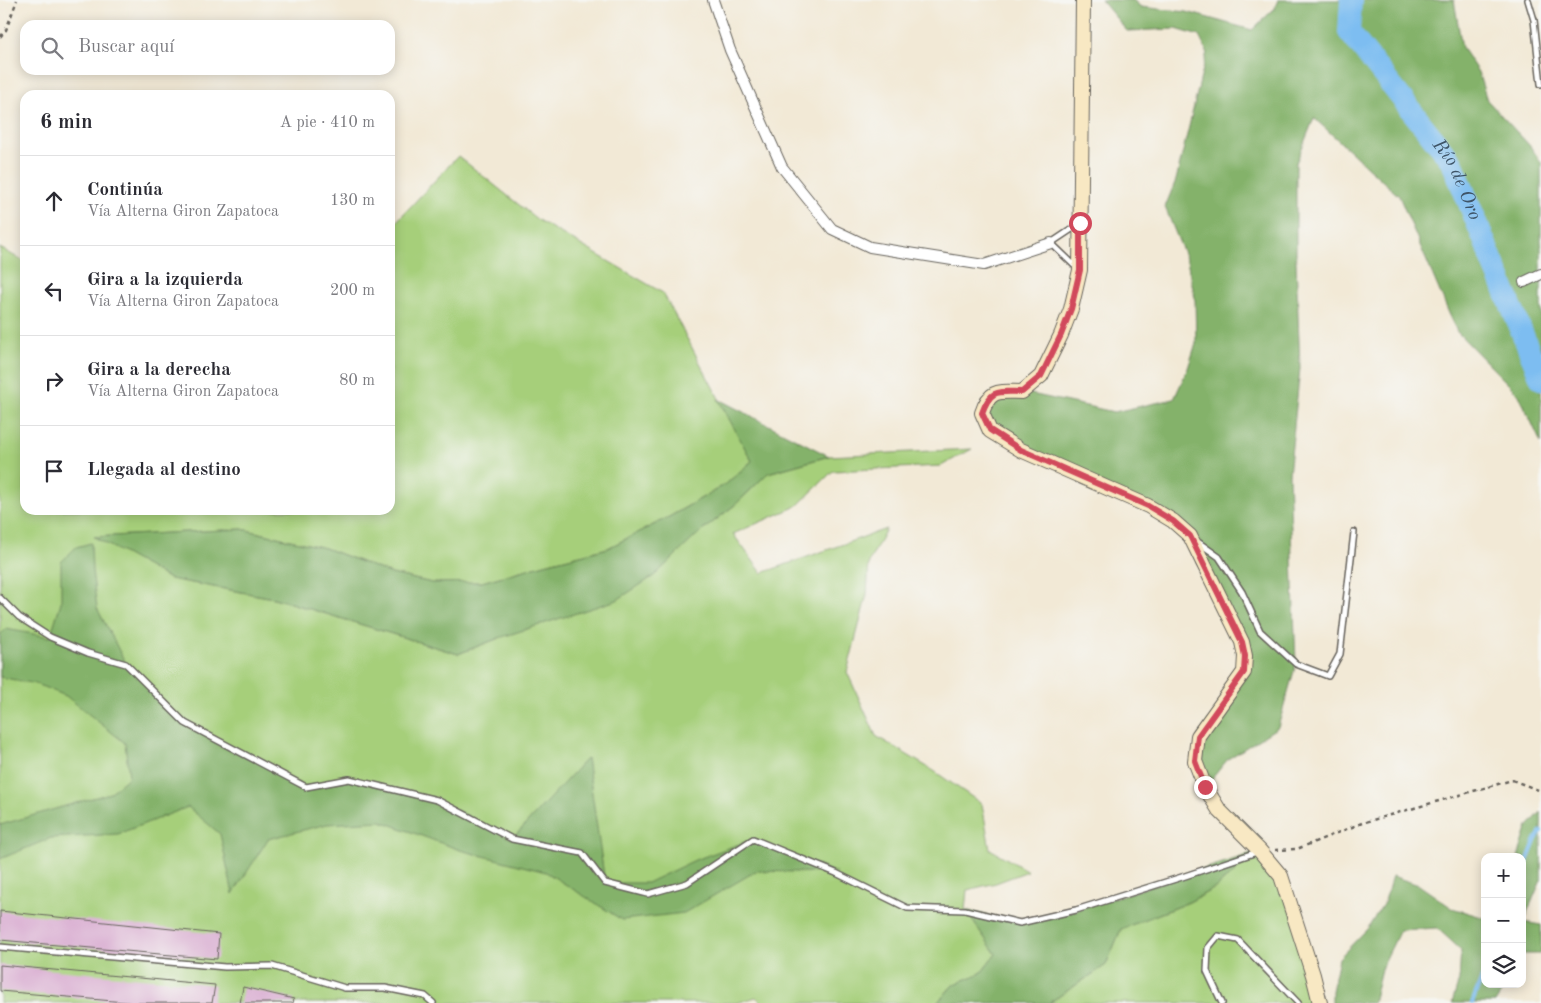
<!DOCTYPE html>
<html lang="es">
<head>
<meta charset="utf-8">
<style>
	body { margin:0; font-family:"Old Standard TT",serif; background:#f2f2f3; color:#2b2b33 }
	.controls { position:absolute; right:15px; bottom:15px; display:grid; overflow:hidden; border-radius:10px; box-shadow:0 2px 12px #0003 }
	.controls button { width:45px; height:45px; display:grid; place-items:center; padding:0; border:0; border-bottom:1px solid #e1e1e2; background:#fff; color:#2b2b33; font:25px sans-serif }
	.stop { position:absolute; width:15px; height:15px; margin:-11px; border:4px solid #d1495b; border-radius:50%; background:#fff }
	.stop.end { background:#d1495b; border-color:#fff; box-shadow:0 1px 5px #0008 }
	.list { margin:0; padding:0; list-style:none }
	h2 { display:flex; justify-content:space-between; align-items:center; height:65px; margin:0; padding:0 20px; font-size:21px }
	h2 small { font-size:16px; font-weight:400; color:#7c7c81 }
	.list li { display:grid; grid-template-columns:32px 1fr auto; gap:15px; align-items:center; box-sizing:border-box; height:90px; padding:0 20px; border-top:1px solid #e1e1e2 }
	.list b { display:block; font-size:19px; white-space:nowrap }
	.list p { margin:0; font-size:16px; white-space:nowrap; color:#7c7c81 }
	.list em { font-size:16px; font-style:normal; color:#7c7c81 }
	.icon { flex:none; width:28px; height:28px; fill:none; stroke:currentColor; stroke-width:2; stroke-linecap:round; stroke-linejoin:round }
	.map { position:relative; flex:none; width:1541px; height:1003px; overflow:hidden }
	.search { position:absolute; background:#fff; box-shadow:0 2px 12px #0003; left:20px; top:20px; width:375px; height:55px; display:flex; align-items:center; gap:12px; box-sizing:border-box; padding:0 18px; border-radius:15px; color:#7c7c81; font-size:19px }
	.panel { position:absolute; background:#fff; box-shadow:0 2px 12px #0003; left:20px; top:90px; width:375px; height:425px; border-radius:15px }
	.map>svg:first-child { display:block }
	.green { fill:#a6cf7a; stroke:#61764b }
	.forest { fill:#84b26a; stroke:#506743 }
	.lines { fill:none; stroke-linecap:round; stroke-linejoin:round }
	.stream { stroke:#7dbdf1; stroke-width:4 }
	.river { stroke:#7dbdf1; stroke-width:22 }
	.building { fill:#d8aad0 }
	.lane-casing { stroke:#67645d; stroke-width:8 }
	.street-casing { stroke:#67645d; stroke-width:12 }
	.secondary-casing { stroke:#67645d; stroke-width:16 }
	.path { stroke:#67645d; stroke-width:2.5; stroke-dasharray:4 4; stroke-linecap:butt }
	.lane { stroke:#fff; stroke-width:5 }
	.street { stroke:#fff; stroke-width:10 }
	.secondary { stroke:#f8e8c3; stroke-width:14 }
	.route { stroke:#d1495b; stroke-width:6 }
	.labels { text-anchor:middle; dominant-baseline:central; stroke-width:4; stroke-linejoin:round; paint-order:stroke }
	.water-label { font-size:19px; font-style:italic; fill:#3e5467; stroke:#f6f6f2 }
</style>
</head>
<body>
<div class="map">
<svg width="1541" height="1003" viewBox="0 0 1541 1003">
	<rect width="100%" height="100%" fill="#f6f6f2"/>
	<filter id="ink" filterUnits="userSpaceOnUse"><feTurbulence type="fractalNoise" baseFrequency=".02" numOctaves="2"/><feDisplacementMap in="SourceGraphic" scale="10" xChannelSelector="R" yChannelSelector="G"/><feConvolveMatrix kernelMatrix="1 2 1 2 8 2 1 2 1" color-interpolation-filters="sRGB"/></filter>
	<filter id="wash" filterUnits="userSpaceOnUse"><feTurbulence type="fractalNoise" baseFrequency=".0096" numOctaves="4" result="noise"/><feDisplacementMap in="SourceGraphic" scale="20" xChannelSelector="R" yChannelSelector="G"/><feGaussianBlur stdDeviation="1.12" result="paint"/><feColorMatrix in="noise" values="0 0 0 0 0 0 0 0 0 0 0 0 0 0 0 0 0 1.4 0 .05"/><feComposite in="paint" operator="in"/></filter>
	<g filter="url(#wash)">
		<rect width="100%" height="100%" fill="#f2e9d6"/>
		<path class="green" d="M458,156L538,220L663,293L752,461L726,484L669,517L608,548L545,564L482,582L432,583L392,574L325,548L242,529L95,537L170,579L274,598L458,654L499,638L698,534L736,504L768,473L829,456L972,449L941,466L833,471L797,506L733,534L762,573L886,529L869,562L867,594L847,672L876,736L934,771L982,804L990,849L1028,871L996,883L967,890L965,910L996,954L981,973L953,985L937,1003H762L756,997L737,1003H0V248L25,262V510H390V225L396,222Z
			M1260,851L1281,876L1320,1003H1049L1106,965L1121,929L1189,902L1215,888Z"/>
		<path class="forest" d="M1101,0H1133L1141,7L1187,12L1252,30L1274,9L1278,0H1454L1462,48L1478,72L1487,100L1530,146L1541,162V443L1519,395L1457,332L1399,196L1314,118L1296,163V261L1300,368L1289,475L1296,664L1278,727L1228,759L1205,787L1198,736L1244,672L1228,612L1173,521L990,431L985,403L1022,392L1114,412L1174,399L1188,368L1196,343L1195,298L1187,261L1165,207L1176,180L1207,52L1199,36L1176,29L1127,31Z
			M718,399L829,456L768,473L736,504L698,534L654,576L617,600L499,638L458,654L274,598L170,579L94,537L242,529L325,548L392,574L432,583L482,582L545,564L608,548L669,517L726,484L752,461Z
			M91,543L92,570L97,608L126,664L185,723L306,787L349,779L437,800L512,839L587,758L605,883H647L695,860L753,839L836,873L756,871L684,913L622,920L546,872L460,850L381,821L327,824L268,839L233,894L220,834L188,807L118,834L51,838L0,859V825L110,793L129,777L125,743L66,696L36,684L0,677V635L6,629L50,637L61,602V562L76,547Z
			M1541,812V880L1523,922L1541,925V954H1522V857H1518L1528,826Z
			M1260,851L1215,888L1189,902L1121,929L1106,965L1049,1003H937L953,985L981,973L996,954L965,910L1020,923L1076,910Z
			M1392,876L1419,885L1452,908L1485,918V984H1505L1504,989L1495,1003H1452L1459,980L1461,950L1437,928L1400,930L1381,969L1373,1003H1332V991L1339,958L1368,928L1385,901Z"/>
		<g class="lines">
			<path class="stream" d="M1522,874L1536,839L1541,832
				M1472,1003L1485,970"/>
			<path class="river" id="s1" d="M1351,0L1349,32L1452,162L1541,379"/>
		</g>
		<g id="blocks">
			<path class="building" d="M0,911L219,934L217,959L0,940Z
				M0,965L215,985L212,1003H136L0,991Z
				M243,987L294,999L293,1003H240Z"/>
		</g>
	</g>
	<g filter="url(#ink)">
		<use href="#blocks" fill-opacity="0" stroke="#67645d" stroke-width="1"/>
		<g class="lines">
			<defs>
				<path id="lane" d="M1528,0L1534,20L1541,84
					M1077,268L1051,243L1078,225
					M1198,542L1219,557L1242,592L1260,631L1296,664L1328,676L1340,654L1354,532
					M0,598L19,617L50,637L88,653L126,664L185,723L306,787L349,779L437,800L512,839L582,853L605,883L648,894L687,883L753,839L836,873L907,908L965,910L1020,923L1076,910L1182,877L1257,852
					M0,947L225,967L272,966L345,988H385L425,996L433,1003
					M1222,1003L1207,971L1208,948L1218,936L1238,940L1298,1003"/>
				<path id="street" d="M713,0L730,50L782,167L832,229L870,247L984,265L1051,243
					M1524,282L1541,274"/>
				<path id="secondary" d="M1083,0L1080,270L1071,309L1061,335L1041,376L1022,392C999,392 990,388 982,413L990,431L1021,450L1148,506L1173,521L1190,536L1242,642L1245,656L1244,672L1198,736L1195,761L1205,787L1219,810L1260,851L1281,876L1313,975L1320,1003"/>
			</defs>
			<use href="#lane" class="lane-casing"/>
			<use href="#street" class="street-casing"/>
			<use href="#secondary" class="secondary-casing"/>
			<path class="path" d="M0,37L6,30L17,0
				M1275,850L1297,849L1362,823L1512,780L1541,791"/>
			<use href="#lane" class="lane"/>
			<use href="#street" class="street"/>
			<use href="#secondary" class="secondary"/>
		</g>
	</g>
	<g class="lines" filter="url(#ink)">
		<path class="route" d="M1080,223V270L1071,309L1061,335L1041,376L1022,392C998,392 991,388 982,413L990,430L1021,450L1148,506L1173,521L1190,536L1242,642L1245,656L1244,672L1198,736L1195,761L1205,787"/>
	</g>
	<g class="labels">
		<g class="water-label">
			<text stroke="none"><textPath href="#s1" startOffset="216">Río de Oro</textPath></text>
		</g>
	</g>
</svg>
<div class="controls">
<button>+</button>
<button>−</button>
<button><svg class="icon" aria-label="layers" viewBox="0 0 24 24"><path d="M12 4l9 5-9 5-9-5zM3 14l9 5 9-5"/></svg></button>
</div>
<div class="stop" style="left:1080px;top:223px"></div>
<div class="stop end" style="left:1205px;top:787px"></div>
<div class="search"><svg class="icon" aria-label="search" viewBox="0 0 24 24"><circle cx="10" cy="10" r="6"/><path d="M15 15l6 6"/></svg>Buscar aquí</div>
<section class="panel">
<h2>6 min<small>A pie · 410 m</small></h2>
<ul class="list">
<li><svg class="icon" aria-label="ahead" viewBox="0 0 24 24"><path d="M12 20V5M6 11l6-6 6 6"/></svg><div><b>Continúa</b><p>Vía Alterna Giron Zapatoca</p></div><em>130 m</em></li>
<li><svg class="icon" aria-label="left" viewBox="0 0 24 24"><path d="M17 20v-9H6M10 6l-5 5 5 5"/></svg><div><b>Gira a la izquierda</b><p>Vía Alterna Giron Zapatoca</p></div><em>200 m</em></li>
<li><svg class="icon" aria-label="right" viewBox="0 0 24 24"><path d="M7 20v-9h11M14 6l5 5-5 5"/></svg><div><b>Gira a la derecha</b><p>Vía Alterna Giron Zapatoca</p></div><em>80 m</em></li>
<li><svg class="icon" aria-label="arrive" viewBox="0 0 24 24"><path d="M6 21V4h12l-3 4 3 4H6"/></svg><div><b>Llegada al destino</b></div></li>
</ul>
</section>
</div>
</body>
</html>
